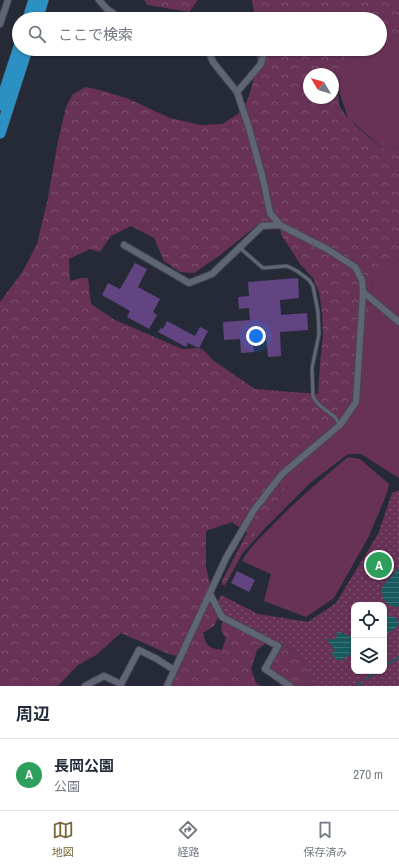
<!DOCTYPE html>
<html lang="ja">
<head>
<meta charset="utf-8">
<style>
	body { margin:0; font-family:"Archivo Narrow","Noto Sans JP",sans-serif; background:#f2f2f3; color:#1f2937 }
	.controls { position:absolute; right:12px; bottom:12px; display:grid; overflow:hidden; border-radius:8px; box-shadow:0 1px 3px #0004 }
	.controls button { width:36px; height:36px; display:grid; place-items:center; padding:0; border:0; border-bottom:1px solid #e0e1e3; background:#fff; color:#1f2937; font:20px sans-serif }
	.compass { position:absolute; left:303px; top:68px; width:36px; height:36px; border-radius:50%; background:#fff; box-shadow:0 1px 3px #0004; rotate:308deg }
	.you { position:absolute; left:256px; top:336px; width:14px; height:14px; margin:-10px; border:3px solid #fff; border-radius:50%; background:#1a73e8; box-shadow:0 0 0 6px #1a73e833 }
	.badge { display:grid; place-items:center; width:26px; height:26px; border-radius:50%; background:#766536; color:#fff; font-size:13px; font-weight:700 }
	.pin { position:absolute; translate:-50% -50%; border:2px solid #fff; box-shadow:0 1px 4px #0006 }
	.list { margin:0; padding:0; list-style:none }
	h2 { display:flex; justify-content:space-between; align-items:center; height:52px; margin:0; padding:0 16px; font-size:17px }
	h2 small { font-size:13px; font-weight:400; color:#747a83 }
	.list li { display:grid; grid-template-columns:26px 1fr auto; gap:12px; align-items:center; box-sizing:border-box; height:72px; padding:0 16px; border-top:1px solid #e0e1e3 }
	.list b { display:block; font-size:15px; white-space:nowrap }
	.list p { margin:0; font-size:13px; white-space:nowrap; color:#747a83 }
	.list em { font-size:13px; font-style:normal; color:#747a83 }
	.icon { flex:none; width:22px; height:22px; fill:none; stroke:currentColor; stroke-width:2; stroke-linecap:round; stroke-linejoin:round }
	.map { position:relative; flex:none; width:399px; height:686px; overflow:hidden }
	.search { position:absolute; background:#fff; box-shadow:0 1px 3px #0004; left:12px; right:12px; top:12px; height:44px; display:flex; align-items:center; gap:10px; box-sizing:border-box; padding:0 14px; border-radius:22px; color:#747a83; font-size:15px }
	.sheet { height:124px; background:#fff }
	nav { display:flex; justify-content:space-around; align-items:center; box-sizing:border-box; height:56px; border-top:1px solid #e0e1e3; background:#fff; font-size:11px; color:#747a83 }
	nav a { display:grid; justify-items:center; gap:2px }
	nav .on { color:#766536 }
	.map>svg:first-child { display:block }
	.grass { fill:#673256 }
	.forest { fill:url(#forest-crowns); fill-rule:evenodd }
	.park { fill:url(#park-dots); fill-rule:evenodd }
	.water { fill:url(#water-rules) }
	.lines { fill:none; stroke-linecap:round; stroke-linejoin:round }
	.stream { stroke:#195a5e; stroke-width:2 }
	.building { fill:#634483 }
	.service-casing { stroke:#444853; stroke-width:4.5 }
	.minor-casing { stroke:#444853; stroke-width:8 }
	.trunk-casing { stroke:#444853; stroke-width:12 }
	.service { stroke:#606574; stroke-width:3 }
	.minor { stroke:#606574; stroke-width:6 }
	.trunk { stroke:#2b90c2; stroke-width:11 }
</style>
</head>
<body>
<div class="map">
<svg width="399" height="686" viewBox="0 0 399 686">
	<defs>
		<pattern id="forest-crowns" width="20" height="18" patternUnits="userSpaceOnUse"><rect width="20" height="18" fill="#673256"/><path d="M2 6a3 3 0 1 1 6 0M12 15a3 3 0 1 1 6 0" fill="none" stroke="#7d506f"/></pattern>
		<pattern id="park-dots" width="8" height="8" patternUnits="userSpaceOnUse"><rect width="8" height="8" fill="#673256"/><path d="M2 2h.1M6 6h.1" fill="none" stroke="#7d506f" stroke-width="1.8" stroke-linecap="round"/></pattern>
		<pattern id="water-rules" width="6" height="5" patternUnits="userSpaceOnUse"><rect width="6" height="5" fill="#195a5e"/><path d="M0 2.5h6" fill="none" stroke="#3b7276"/></pattern>
	</defs>
	<rect width="100%" height="100%" fill="#262a37"/>
	<path class="grass" d="M380,31L399,34V148L385,150L348,118L339,91L341,50L380,49Z
		M399,259V478L361,454H348L310,483L266,527L242,554L285,489L307,466L369,308L372,281Z
		M348,457L360,459L389,484L386,496L368,538L334,598L306,617L264,601L271,574L242,561C249,548 260,538 270,528C294,502 321,480 348,457Z"/>
	<path class="forest" d="M144,0H198L189,12L148,5Z
		M252,0H399V44L380,40V19H255Z
		M257,49H346C343,60 336,93 339,104C343,118 373,140 385,150L399,148V259L372,281L369,308L347,429L307,466L285,489L242,554L225,585H222V581L247,533L232,522L206,531V567L218,617L214,626L203,633C206,646 209,648 222,650L226,638C220,631 220,626 224,618L269,641L257,650L251,669L256,683L261,686H170L177,656L169,654L121,633L96,655L78,665L58,686H0V302L23,271L37,244L48,198L57,146L66,107L73,94L86,87L100,90L129,99L170,118L201,125L222,124L238,114L247,101L252,86L257,62ZM309,74H333V98H309ZM261,222H279L281,234L300,264L313,278L319,292L322,312L323,335L320,364L318,394L255,389L214,361L203,350L199,348L182,349L113,319L91,304L88,278H81L70,281L69,259L90,249L100,252L111,236L131,226L154,238L164,261L180,272L194,273L219,256Z
		M281,644L299,652L316,686H280L284,679L269,668Z"/>
	<path class="park" d="M399,490V686H316L299,652L225,617L217,603L221,595L258,614L308,622L336,603L378,534L392,493ZM354,605H384V671H354Z"/>
	<path class="water" d="M399,568V607C386,606 384,601 381,589L386,582Z
		M386,615L397,618L399,624L397,627L384,636V618Z
		M337,632H339L354,637V653L342,660H337L331,653L335,651L328,640L329,638L334,640L336,639Z"/>
	<g class="lines">
		<path class="stream" d="M384,667L399,657
			M366,679L378,671
			M357,686L361,682"/>
	</g>
	<path class="building" d="M135,263L147,269L138,287L160,299L153,312L157,315L149,329L127,317L130,311L102,295L108,283L120,289Z
		M298,278L299,298L280,300L281,315L307,313L308,330L280,332L281,356L268,357L266,333L252,334L254,352L241,353L240,339L224,340L223,322L250,320L249,308L239,309L238,297L249,296L248,282Z
		M167,321L195,336L200,327L208,331L199,348L188,343L186,347L158,332L161,328L163,329Z
		M237,571L255,580L249,592L231,583Z"/>
	<g class="lines">
		<defs>
			<path id="service" d="M240,248L263,268L287,266L297,271L309,280L313,286L318,312L319,334L312,368L313,397L319,405L335,417L340,425"/>
			<path id="minor" d="M99,0L107,9L121,19
				M0,24L8,0
				M237,92L261,64L265,49
				M124,245L189,283L212,274L262,226L280,225
				M363,292L399,322
				M210,594L222,617L278,646L265,669L290,686
				M85,686L104,676L121,684L139,650L157,659L174,670
				M167,686L226,558L254,510L282,474L340,425L356,402L363,292L362,280L355,267L327,249L280,225L270,213L263,179L249,128L237,92L213,62L208,49"/>
			<path id="trunk" d="M28,19L34,0
				M37,19L43,0
				M0,105L19,47
				M0,133L27,49"/>
		</defs>
		<use href="#service" class="service-casing"/>
		<use href="#minor" class="minor-casing"/>
		<use href="#trunk" class="trunk-casing"/>
		<use href="#service" class="service"/>
		<use href="#minor" class="minor"/>
		<use href="#trunk" class="trunk"/>
	</g>
</svg>
<div class="controls">
<button><svg class="icon" aria-label="locate" viewBox="0 0 24 24"><circle cx="12" cy="12" r="6"/><path d="M12 2v4M12 18v4M2 12h4M18 12h4"/></svg></button>
<button><svg class="icon" aria-label="layers" viewBox="0 0 24 24"><path d="M12 4l9 5-9 5-9-5zM3 14l9 5 9-5"/></svg></button>
</div>
<svg class="compass" viewBox="-18 -18 36 36"><path d="M0-13l5 13h-10z" fill="#e53935"/><path d="M0 13l5-13h-10z" fill="#747a83"/></svg>
<div class="you"></div>
<div class="pin badge" style="left:379px;top:565px;background:#2e9e5b">A</div>
<div class="search"><svg class="icon" aria-label="search" viewBox="0 0 24 24"><circle cx="10" cy="10" r="6"/><path d="M15 15l6 6"/></svg>ここで検索</div>
</div>
<section class="sheet">
<h2>周辺<small></small></h2>
<ul class="list">
<li><span class="badge" style="background:#2e9e5b">A</span><div><b>長岡公園</b><p>公園</p></div><em>270 m</em></li>
</ul>
</section>
<nav>
<a class="on"><svg class="icon" aria-label="map" viewBox="0 0 24 24"><path d="M3 6l6-2 6 2 6-2v14l-6 2-6-2-6 2zM9 4v14M15 6v14"/></svg>地図</a>
<a><svg class="icon" aria-label="directions" viewBox="0 0 24 24"><path d="M12 3l9 9-9 9-9-9zM9 14v-3h6M13 9l2 2-2 2"/></svg>経路</a>
<a><svg class="icon" aria-label="saved" viewBox="0 0 24 24"><path d="M7 4h10v16l-5-4-5 4z"/></svg>保存済み</a>
</nav>
</body>
</html>
